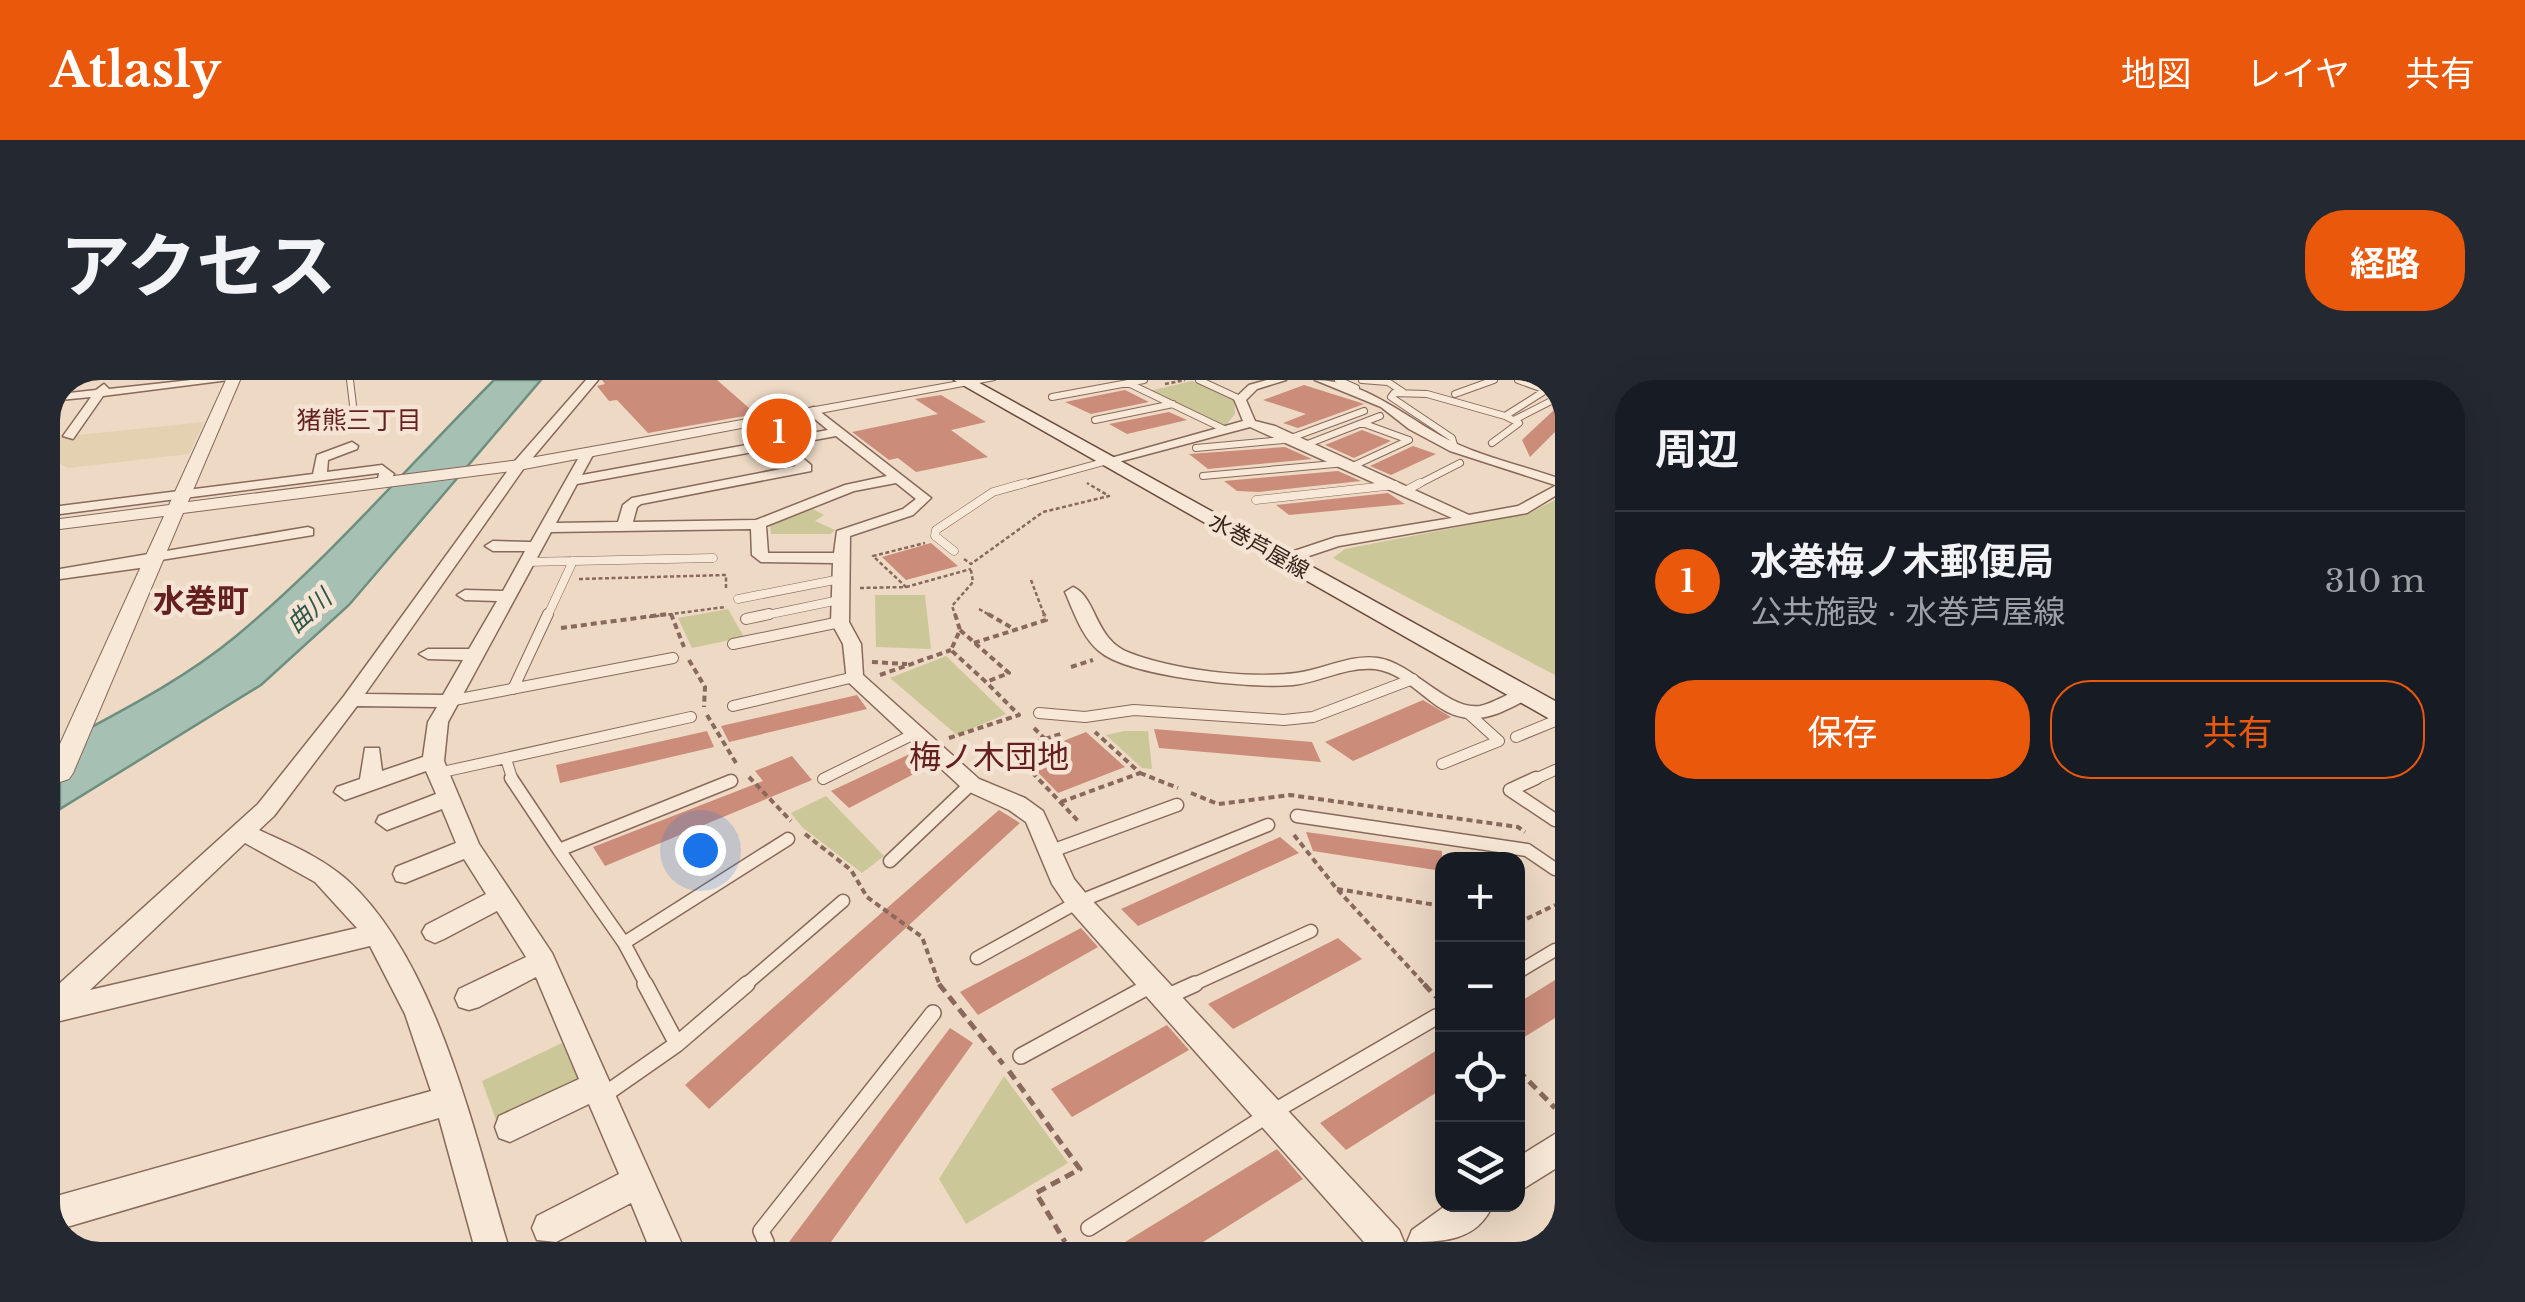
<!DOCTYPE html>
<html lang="ja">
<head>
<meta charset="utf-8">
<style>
	body { margin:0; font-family:"Libre Baskerville","Noto Sans JP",serif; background:#242831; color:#f1f3f6 }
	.controls { position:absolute; right:30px; bottom:30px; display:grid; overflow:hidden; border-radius:20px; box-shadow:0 10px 40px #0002 }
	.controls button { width:90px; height:90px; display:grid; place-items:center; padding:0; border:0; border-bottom:2px solid #363941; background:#171b24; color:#f1f3f6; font:50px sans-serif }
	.you { position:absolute; left:640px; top:470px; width:35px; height:35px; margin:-25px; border:8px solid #fff; border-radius:50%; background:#1a73e8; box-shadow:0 0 0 15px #1a73e833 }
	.badge { display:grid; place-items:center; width:65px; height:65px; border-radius:50%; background:#ea580c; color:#fff; font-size:32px; font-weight:700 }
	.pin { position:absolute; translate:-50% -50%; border:5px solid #fff; box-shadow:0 2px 10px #0006 }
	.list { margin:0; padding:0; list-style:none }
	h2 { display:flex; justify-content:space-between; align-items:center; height:130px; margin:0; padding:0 40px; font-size:42px }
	h2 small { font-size:32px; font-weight:400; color:#9ea1a6 }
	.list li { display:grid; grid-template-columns:65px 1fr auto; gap:30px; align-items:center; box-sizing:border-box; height:140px; padding:0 40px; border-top:2px solid #363941 }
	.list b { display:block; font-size:38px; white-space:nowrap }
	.list p { margin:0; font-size:32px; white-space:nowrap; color:#9ea1a6 }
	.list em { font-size:32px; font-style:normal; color:#9ea1a6 }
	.actions { display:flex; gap:20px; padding:30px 40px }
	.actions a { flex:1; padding:22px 0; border:2px solid #ea580c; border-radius:40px; text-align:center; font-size:35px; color:#ea580c }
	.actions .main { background:#ea580c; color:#fff }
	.icon { flex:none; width:55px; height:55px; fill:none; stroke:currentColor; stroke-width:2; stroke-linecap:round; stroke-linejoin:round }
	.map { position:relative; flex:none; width:1495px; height:862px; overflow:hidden; border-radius:40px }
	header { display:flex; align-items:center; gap:60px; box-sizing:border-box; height:140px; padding:0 50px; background:#ea580c; color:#fff }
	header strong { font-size:48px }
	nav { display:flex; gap:55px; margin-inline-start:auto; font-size:35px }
	.intro { display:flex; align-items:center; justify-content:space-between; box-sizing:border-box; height:240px; padding:0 60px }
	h1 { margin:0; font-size:70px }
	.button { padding:25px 45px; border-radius:40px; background:#ea580c; color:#fff; font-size:35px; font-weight:700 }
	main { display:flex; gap:60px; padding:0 60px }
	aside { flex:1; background:#171b24; border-radius:40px; box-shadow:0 10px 40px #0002 }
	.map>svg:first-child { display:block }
	.farmland { fill:#e3d1b1 }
	.green { fill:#cbc798 }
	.water { fill:#a6c1b3; stroke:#6d8f7f; stroke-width:2.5 }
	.building { fill:#cb8c7a }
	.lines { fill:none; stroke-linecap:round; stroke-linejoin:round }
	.service-far4-casing { stroke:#88695b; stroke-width:8 }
	.service-far3-casing { stroke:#88695b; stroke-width:9 }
	.service-far2-casing { stroke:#88695b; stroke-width:12 }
	.service-far1-casing { stroke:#88695b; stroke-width:15 }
	.service-casing { stroke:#88695b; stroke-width:18 }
	.minor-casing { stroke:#88695b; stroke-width:3 }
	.tertiary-casing { stroke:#88695b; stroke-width:2 }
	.secondary-casing { stroke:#6a4b3e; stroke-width:3 }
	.path-far2 { stroke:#88695b; stroke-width:2.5; stroke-dasharray:4 2.5; stroke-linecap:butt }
	.path-far1 { stroke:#88695b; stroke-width:4; stroke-dasharray:6 4; stroke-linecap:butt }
	.path { stroke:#88695b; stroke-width:5; stroke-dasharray:10 6; stroke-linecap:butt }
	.service-far4 { stroke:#f8e8d7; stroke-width:6 }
	.service-far3 { stroke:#f8e8d7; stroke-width:8 }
	.service-far2 { stroke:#f8e8d7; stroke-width:10 }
	.service-far1 { stroke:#f8e8d7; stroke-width:12 }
	.service { stroke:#f8e8d7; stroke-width:15 }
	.minor { fill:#f8e8d7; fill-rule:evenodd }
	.tertiary { fill:#f8e8d7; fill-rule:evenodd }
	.secondary { fill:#f8e8d7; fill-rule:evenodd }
	.labels { text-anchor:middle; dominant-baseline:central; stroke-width:9; stroke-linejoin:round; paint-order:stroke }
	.far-street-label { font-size:22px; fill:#38261e; stroke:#f5e4d3 }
	.far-neighbourhood-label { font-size:25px; fill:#641f1f; stroke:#f5e4d3 }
	.far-water-label { font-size:25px; font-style:italic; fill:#2e574c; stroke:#f5e4d3 }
	.far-district-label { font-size:32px; font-weight:bold; fill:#641f1f; stroke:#f5e4d3 }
	.quarter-label { font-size:32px; fill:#641f1f; stroke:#f5e4d3 }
</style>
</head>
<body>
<header>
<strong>Atlasly</strong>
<nav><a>地図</a><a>レイヤ</a><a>共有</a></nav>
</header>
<div class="intro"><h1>アクセス</h1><a class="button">経路</a></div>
<main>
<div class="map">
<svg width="1495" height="862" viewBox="0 0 1495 862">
	<rect width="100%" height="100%" fill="#edd9c4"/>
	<path class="farmland" d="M144,42L129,74L7,88L0,83V57Z"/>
	<path class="green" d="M1132,1L1174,19L1175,34L1165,46L1089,11Z
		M1495,120V295L1273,178L1285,169L1470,133Z
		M751,128L764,135L755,141L775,150L771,154H711L710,144Z
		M815,215H865L871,269L816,267Z
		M668,229L684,257L632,268L618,238Z
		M886,276L946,334L897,355L830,298Z
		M1065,351H1088L1092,389L1082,388L1046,355Z
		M766,416L824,476L802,493L742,447L731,433Z
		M502,663L520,704L438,746L422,701Z
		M944,696L1008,783L906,844L879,799Z"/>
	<path class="water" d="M434,0H481L289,225L201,305L0,429V364C59,332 123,300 175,257C268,180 348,86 434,0Z"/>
	<path class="building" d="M542,0H657L696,34L588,53L557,20L549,21L537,6L545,4Z
		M1244,5L1298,22L1304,24L1238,48L1223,43L1246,34L1203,20Z
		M1065,10L1089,22L1031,34L1005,22Z
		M881,15L926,42L891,50L928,77L856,92L838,78L829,80L792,52L878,34L855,19Z
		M1495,29V52L1470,77L1462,60Z
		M1109,32L1127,40L1067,54L1049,44Z
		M1302,50L1331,61L1294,78L1265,65Z
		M1353,66L1376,74L1331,95L1310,86Z
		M1225,67L1252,79L1148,89L1129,74Z
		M1278,91L1301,101L1199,112L1177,111L1164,101Z
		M1328,113L1345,124L1229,135L1216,125Z
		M871,163L898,186L846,200L822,177Z
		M797,315L807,329L669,362L661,346Z
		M1363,320L1391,337L1293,381L1265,362Z
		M1094,349L1252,362L1261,382L1099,368Z
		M647,351L654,367L500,403L496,385Z
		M1026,352L1065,387L998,413L963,377Z
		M856,371L871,385L789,428L771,411Z
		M732,376L752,400L545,486L533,467L703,401L695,391Z
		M939,430L960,443L649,729L625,705Z
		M1246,452L1382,471V491L1253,471Z
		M1220,457L1239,473L1078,546L1061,529Z
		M1021,548L1038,567L918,635L900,612Z
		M1278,558L1302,579L1173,649L1148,624Z
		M1495,600V638L1458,661V623Z
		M1107,645L1129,670L1012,737L991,709Z
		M890,648L913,663L771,862H729Z
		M1382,667V709L1286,770L1260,743Z
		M1217,769L1243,799L1143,862H1065Z"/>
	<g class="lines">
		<defs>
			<path id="service-far4" d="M290,0L293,25
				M1139,0L1180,19
				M1278,0L1296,8L1294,12
				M1302,0L1328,2L1343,12
				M1068,3L1166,50
				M1395,14L1434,0
				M992,17L1084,0
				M1035,40L1113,24
				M1454,40L1495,19
				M1231,58L1304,31
				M1432,63L1459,43L1445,36
				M1245,65L1320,36
				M1136,68L1234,59
				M1395,68L1392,58L1331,17L1334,13L1367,14L1445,36L1486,10L1458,0
				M1293,86L1349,60L1302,43
				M1143,96L1285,83
				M956,106L1047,81
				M1327,106L1335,105
				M1355,106L1400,83"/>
			<path id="service-far3" d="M1347,110L1360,103
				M1196,120L1335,105
				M894,171L875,156L876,150L933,112L965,103
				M466,182L653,178
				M678,219L780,199
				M487,237L513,181
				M697,237L779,220"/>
			<path id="service-far2" d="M686,239L709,234
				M673,264L780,242
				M453,309L488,234
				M389,321L613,278
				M673,326L794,297
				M979,333L1025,337L1074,330L1224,340L1253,337L1353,299
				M1456,357L1495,341
				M446,379L453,401
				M1382,384L1439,361L1408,333
				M378,393L631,337
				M763,399L854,354
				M1471,401L1495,390"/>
			<path id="service-far1" d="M451,398L499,470L671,401
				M1476,398L1450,410L1495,440
				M1237,436L1467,470L1495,489
				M499,470L564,563L728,459
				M989,472L1117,425
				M830,481L911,404
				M564,563L587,606
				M917,578L1018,522L1208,445
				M1458,592L1495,570
				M684,606L783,521
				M1089,606L1093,604
				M1130,606L1251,551"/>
			<path id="service" d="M585,604L617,664
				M1106,617L1135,604
				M961,676L1093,604
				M541,717L617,664L687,604
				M1029,848L1211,733L1376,637
				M706,862L701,851L873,633"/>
			<path id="minor" d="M131,0H169L43,16L13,59L3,56L31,17L0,20V14L36,10L44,4L49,9Z
				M526,0H538L464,88L305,314L383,315L403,280L368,279L359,274L368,269H409L437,221L405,220L397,215L405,210L443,211L465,171H433L425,166L433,161L471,162L523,70L534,73L522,95L768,50L744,30L754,27L871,118L853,135L790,156L789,242L801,264L803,295L919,399L965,418L983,431L1014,499L1027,515L1339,850L1344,862H1304L1009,529L992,504L966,442L949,430L903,409L787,301L783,264L771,242L773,183L701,182L692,175L691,149L491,152L388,342L384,381L419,464L492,573L621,862H587L571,823L496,862L477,860L472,848L477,836L559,794L529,724L450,762L439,758L435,747L439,736L519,699L476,597L419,627L409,630L399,627L395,618L399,609L466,577L437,531L384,559L375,563L366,559L362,552L366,545L426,514L404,479L345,503L336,501L333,494L336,487L396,463L382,429L327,450L316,442L319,436L376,414L366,391L285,420L274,412L277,407L300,399L305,368H319L322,391L363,377L368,342L377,327L297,326L214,436L199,450C229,464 261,477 286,499C376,580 413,749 447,862H413L379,738L0,849V815L371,711L345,634L310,566L0,641V603L198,424L284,316L454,82ZM776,56L827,96L785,105L696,140L573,142L577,127L581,124L751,91V85L727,65ZM715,68L736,86L572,118L563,125L558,142L496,143L517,104ZM836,103L856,119L843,129L777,151L774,173H708L706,146L794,111ZM185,463L255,502L297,548L30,610Z
				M1207,0H1226L1197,9L1186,20L1195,41L1215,46L1409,135L1458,126L1495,106V116L1467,133L1279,166L1222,185L1216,183V177L1276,157L1392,138L1190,47L1047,85L1040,81L1183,41L1174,19L1189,5Z
				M1255,0C1309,0 1351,43 1397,64C1428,78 1463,86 1495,97V105L1390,71L1349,49L1321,27Z
				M292,62L298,66L297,69L268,80L267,92L322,85L334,94L327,105H317L319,93L0,134V126L253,94L257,75Z
				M248,147L253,149V155L101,180L94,186L0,199V189Z
				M1013,207C1037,217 1034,260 1070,273C1114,290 1189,299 1236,293C1263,290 1290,274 1318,278C1353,283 1388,331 1420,326C1434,323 1448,313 1462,309L1472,315C1463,323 1450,328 1439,333C1378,356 1363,296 1315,289C1287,286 1260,302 1233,305C1193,309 1069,297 1039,271C1022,257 1014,232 1005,212Z
				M1495,754V789L1458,812V777Z
				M1388,824H1433C1418,862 1381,862 1347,862L1352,850Z"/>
			<path id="tertiary" d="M166,0H180L128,122L459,80L905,0H935L459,90L123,133L13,393L9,399L0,402V364L104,136L0,149V139L109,125Z"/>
			<path id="secondary" d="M894,0H914L1495,321V342Z"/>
		</defs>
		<use href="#service-far4" class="service-far4-casing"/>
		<use href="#service-far3" class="service-far3-casing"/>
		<use href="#service-far2" class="service-far2-casing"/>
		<use href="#service-far1" class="service-far1-casing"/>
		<use href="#service" class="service-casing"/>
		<use href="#minor" class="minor-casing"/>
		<use href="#tertiary" class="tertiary-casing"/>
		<use href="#secondary" class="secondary-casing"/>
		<path class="path-far2" d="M1105,4L1125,0
			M904,179L911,184L983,132L1049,116L1027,103
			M519,199L666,195V209
			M971,200L985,237
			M846,207L911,189
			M800,208L846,207L813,176L865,163
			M919,229L933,237
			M589,237L665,227
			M896,237L892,226L913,202L911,190"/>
		<path class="path-far1" d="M611,234L624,267
			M895,234L900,250
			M928,234L954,249
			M501,248L608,234
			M900,250L949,293L926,302L891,270Z
			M914,263L986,240L984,234
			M629,280L645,307L644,327
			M812,282L847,284
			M1011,287L1033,280
			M820,295L891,270
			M647,335L676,383
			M974,348L985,359L952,371L1020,443
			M889,358L959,335L926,302
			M985,359L1004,353
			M1080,393L1118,408
			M689,397L731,441
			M1131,413L1158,424L1230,415L1458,447L1465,452
			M1001,422L1080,393L1035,352
			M745,454L791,490L807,517L862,557L880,606
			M1234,455L1277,509L1366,606
			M1277,509L1382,526
			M1458,543L1495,525"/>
		<path class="path" d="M879,604L943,684
			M1364,604L1376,617
			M1458,690L1495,728
			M949,691L1020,789L976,813L1005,862"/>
		<use href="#service-far4" class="service-far4"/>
		<use href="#service-far3" class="service-far3"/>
		<use href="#service-far2" class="service-far2"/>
		<use href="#service-far1" class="service-far1"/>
		<use href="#service" class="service"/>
		<use href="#minor" class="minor"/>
		<use href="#tertiary" class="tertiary"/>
		<use href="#secondary" class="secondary"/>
	</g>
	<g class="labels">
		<g class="far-street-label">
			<text transform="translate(1199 166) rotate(29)">水巻芦屋線</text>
		</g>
		<g class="far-neighbourhood-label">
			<text x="299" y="40">猪熊三丁目</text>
		</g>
		<g class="far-water-label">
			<text transform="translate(249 231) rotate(-42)">曲川</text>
		</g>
		<g class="far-district-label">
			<text x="141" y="221">水巻町</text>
		</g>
		<g class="quarter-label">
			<text x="929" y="377">梅ノ木団地</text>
		</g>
	</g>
</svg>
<div class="controls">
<button>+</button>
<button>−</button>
<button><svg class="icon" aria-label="locate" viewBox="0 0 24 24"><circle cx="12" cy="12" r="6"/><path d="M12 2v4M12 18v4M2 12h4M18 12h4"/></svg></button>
<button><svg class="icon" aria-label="layers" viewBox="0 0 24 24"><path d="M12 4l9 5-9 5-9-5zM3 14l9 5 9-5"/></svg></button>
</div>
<div class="you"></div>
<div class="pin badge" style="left:719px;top:51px">1</div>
</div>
<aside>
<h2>周辺<small></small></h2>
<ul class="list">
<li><span class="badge">1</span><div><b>水巻梅ノ木郵便局</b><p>公共施設 · 水巻芦屋線</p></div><em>310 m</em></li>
</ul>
<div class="actions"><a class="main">保存</a><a>共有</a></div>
</aside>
</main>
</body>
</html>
